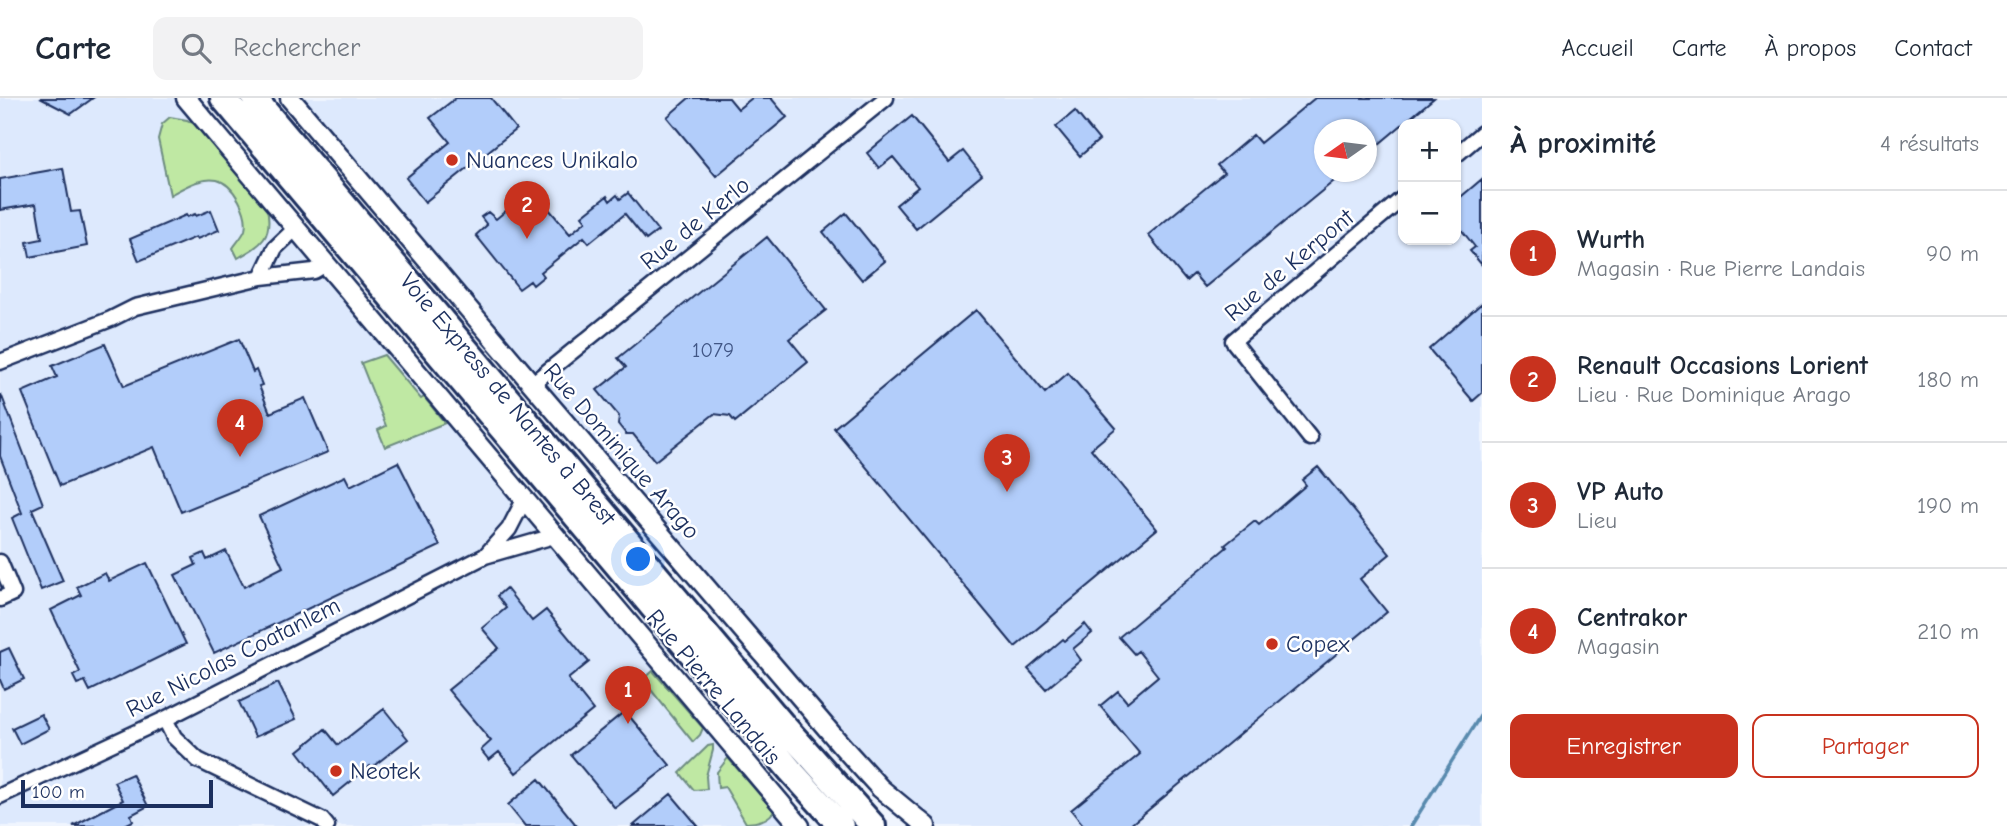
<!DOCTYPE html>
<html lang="fr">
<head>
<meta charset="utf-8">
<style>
	body { margin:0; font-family:"Comic Neue",sans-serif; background:#f2f2f3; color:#1f2937 }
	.controls { position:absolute; right:21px; top:21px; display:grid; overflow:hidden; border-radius:14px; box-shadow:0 2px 5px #0004 }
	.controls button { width:63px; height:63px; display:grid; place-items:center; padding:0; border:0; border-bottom:2px solid #e0e1e3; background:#fff; color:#1f2937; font:35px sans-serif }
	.compass { position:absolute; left:1314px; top:21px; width:63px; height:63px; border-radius:50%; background:#fff; box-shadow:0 2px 5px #0004; rotate:256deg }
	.scale { position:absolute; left:21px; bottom:18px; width:192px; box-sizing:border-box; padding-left:7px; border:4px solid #1b2f5e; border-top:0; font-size:19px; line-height:24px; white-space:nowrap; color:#1b2f5e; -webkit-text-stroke:5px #fff; paint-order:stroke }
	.you { position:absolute; left:639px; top:462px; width:24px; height:24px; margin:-18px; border:5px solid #fff; border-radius:50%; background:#1a73e8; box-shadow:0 0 0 10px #1a73e833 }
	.badge { display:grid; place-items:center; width:46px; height:46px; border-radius:50%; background:#c8321e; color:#fff; font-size:23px; font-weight:700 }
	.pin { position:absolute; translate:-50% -58px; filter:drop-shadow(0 2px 4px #0008) }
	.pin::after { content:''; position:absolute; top:37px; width:24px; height:21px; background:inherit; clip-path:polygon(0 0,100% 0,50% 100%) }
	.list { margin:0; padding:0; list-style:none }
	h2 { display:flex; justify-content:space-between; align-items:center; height:91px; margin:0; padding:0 28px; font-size:30px }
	h2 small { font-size:23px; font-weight:400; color:#747a83 }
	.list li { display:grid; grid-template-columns:46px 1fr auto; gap:21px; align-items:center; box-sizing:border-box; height:126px; padding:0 28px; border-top:2px solid #e0e1e3 }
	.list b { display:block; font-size:26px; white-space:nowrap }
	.list p { margin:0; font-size:23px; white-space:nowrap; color:#747a83 }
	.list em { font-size:23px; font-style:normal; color:#747a83 }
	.actions { display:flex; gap:14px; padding:21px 28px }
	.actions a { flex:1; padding:16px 0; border:2px solid #c8321e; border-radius:14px; text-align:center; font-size:24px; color:#c8321e }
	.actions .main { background:#c8321e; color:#fff }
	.icon { flex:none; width:38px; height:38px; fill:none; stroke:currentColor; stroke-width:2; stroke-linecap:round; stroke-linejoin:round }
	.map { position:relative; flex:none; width:1482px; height:728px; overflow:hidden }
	header { display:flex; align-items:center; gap:42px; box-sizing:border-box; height:98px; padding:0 35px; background:#fff; border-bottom:2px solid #e0e1e3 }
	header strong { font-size:33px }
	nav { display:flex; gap:38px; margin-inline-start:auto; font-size:24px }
	.search { width:490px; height:63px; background:#f2f2f3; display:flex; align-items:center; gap:18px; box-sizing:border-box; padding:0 24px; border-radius:14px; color:#747a83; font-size:26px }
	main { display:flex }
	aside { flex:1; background:#fff }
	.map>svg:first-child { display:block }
	.built { fill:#dde9fd; fill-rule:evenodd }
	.green { fill:#bfe8a3; stroke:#6d8c80; stroke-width:2 }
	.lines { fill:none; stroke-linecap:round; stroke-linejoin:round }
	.stream { stroke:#598aae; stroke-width:3.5 }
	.building { fill:#b2cdfa; stroke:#1b2f5e; stroke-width:2 }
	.minor-casing { stroke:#1b2f5e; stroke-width:19 }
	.tertiary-casing { stroke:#1b2f5e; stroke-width:23 }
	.trunk-casing { stroke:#1b2f5e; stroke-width:30 }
	.minor { stroke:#fff; stroke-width:14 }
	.tertiary { stroke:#fff; stroke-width:18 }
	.trunk { stroke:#fff; stroke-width:24 }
	.poi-dot { fill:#c8321e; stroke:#fff; stroke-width:2.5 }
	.labels { text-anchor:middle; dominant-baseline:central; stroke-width:5; stroke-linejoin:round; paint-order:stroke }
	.number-label { font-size:21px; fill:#415685 }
	.poi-label { font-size:24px; fill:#1b2f5e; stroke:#fff; text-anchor:start }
	.street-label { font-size:24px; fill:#1b2f5e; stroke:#fff }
</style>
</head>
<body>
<header>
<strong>Carte</strong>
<div class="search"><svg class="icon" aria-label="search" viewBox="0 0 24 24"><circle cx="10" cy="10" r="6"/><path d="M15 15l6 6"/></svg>Rechercher</div>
<nav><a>Accueil</a><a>Carte</a><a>À propos</a><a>Contact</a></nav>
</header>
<main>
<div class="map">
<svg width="1482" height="728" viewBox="0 0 1482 728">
	<rect width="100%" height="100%" fill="#f0f5fe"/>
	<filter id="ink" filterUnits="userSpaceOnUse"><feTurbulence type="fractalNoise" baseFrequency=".0143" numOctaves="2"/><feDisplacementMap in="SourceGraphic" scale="14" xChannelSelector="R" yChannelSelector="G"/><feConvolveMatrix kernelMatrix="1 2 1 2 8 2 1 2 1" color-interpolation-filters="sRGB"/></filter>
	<g filter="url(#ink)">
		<path class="built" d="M0,0H186L800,728H0Z
			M290,0H1482V728H926L911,716ZM1403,26H1456V142H1403ZM1324,32H1366V74H1324Z"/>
		<path class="green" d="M170,19L187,22L194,26L267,110C273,140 262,146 238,160L233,150C236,145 243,138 245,132C249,116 234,86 217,82C200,79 185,89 170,97L158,41L162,26Z
			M384,257L421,301L424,299L445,325L385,349L378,332L386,328L361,265Z
			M653,573L703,630L700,637L693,644L643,582Z
			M713,647V652L706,678L707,691L694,692L680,675L708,648Z
			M728,660L774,713C768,722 756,725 746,725L725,689L718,690L717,674Z"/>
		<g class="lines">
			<path class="stream" d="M1411,728L1482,615"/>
		</g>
		<path class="building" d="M40,0H93L71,16Z
			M456,0H491L516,31L425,104L406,80L450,44L430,20Z
			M689,0H729L738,11L752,0H771L787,19L716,78L667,19Z
			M1315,0H1434L1367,56V32H1325V74H1345L1205,189L1194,176L1186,183L1148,137L1224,75L1217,67L1253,37L1260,45Z
			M1075,13L1099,42L1080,58L1056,29Z
			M912,18L949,64L963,53L982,77L916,131L896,107L918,89L893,59L879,70L867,55Z
			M63,70L71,114L80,113L87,148L30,159L27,144L42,141L36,106L0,112V81Z
			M1482,81V167L1470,153L1475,149L1456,125V103Z
			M532,91L570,136L586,123L582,118L607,98L610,103L617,97L620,101L628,95L658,133L646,142L625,116L589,145L584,139L541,174L544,178L533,187L530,183L519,191L476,137L487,127L481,119L488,114L496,121Z
			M211,112L219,132L197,141L196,139L139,163L130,141L186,117L187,119L195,116L196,118Z
			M846,115L885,163L862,182L823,134Z
			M767,139L826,212L789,241L808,264L735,324L730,318L714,316L655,363L633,336H626L618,326L619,318L597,292L626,269L618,260Z
			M1482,205V295L1473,303L1429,251Z
			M976,212L1045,295L1068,275L1116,330L1091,351L1157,431L1015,549L834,330Z
			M239,241L253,274L256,272L262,287L259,288L270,315L305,300L328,354L181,414L154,349L60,388L22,294L57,279L52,268L105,246L124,288Z
			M1,296L43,406L32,411L63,483L41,492L12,420L22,415L0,358Z
			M398,364L440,448L214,555L175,477L196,467L193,460L204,455L207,462L226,453L244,489L283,469L259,418L345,378L350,388Z
			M1318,369L1390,456L1360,481L1387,514L1129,728H1084L1071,712L1140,656L1100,608L1118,593L1127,604L1158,578L1138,553L1134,556L1119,539L1227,449L1225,447L1255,423L1259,427L1306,387L1302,382Z
			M147,465L186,546L90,593L85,583L77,586L73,578L80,574L51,512L81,497L77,489L105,475L109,483Z
			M506,490L532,523L546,512L589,564L568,581L593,612L516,675L499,654L489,662L481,652L491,643L448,592L499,550L482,530L506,510L497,498Z
			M1085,526L1092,535L1073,551L1081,562L1046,591L1028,571L1063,541L1065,543Z
			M9,550L24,581L4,591L0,582V554Z
			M278,585L296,621L255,639L239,604Z
			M384,611L408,641L371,670L370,668L333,698L298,653L325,631L338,647Z
			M625,613L670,667L615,710L571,657Z
			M41,616L49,631L20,646L12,630Z
			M132,676L148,708L131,717L133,723L123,728H73L123,702L114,684Z
			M539,681L577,728H525L508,707Z
			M671,696L698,728H633Z"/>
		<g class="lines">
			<defs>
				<path id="minor" d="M1456,57L1482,35
					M261,179L275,150L296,130
					M0,264L111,221L135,209L261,179L314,173L326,166
					M532,286L886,0
					M1310,340L1233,243L1403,100
					M485,458L509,431L524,402
					M0,464L13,495L0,501
					M165,621L174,639L198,662L322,722L327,728
					M0,698L165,621L485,458L554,438"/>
				<path id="tertiary" d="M186,0L800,728
					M290,0L532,286L842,648L880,690L926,728"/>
				<path id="trunk" d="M223,0L791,673L841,728
					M254,0L781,625L873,728"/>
			</defs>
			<use href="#minor" class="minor-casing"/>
			<use href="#tertiary" class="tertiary-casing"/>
			<use href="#trunk" class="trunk-casing"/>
			<use href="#minor" class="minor"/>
			<use href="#tertiary" class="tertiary"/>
			<use href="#trunk" class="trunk"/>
		</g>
	</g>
	<g class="poi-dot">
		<circle cx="452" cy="62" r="7"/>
		<circle cx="1272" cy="546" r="7"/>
		<circle cx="336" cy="673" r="7"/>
	</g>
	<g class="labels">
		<g class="number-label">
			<text x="713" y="252">1079</text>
		</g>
		<g class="poi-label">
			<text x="466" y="62">Nuances Unikalo</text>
			<text x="1286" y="546">Copex</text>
			<text x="350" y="673">Neotek</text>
		</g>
		<g class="street-label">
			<text transform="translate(695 125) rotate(-39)">Rue de Kerlo</text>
			<text transform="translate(1289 167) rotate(-40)">Rue de Kerpont</text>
			<text transform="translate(508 301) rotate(50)">Voie Express de Nantes à Brest</text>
			<text transform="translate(622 353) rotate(49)">Rue Dominique Arago</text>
			<text transform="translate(233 559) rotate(-27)">Rue Nicolas Coatanlem</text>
			<text transform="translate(714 589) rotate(50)">Rue Pierre Landais</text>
		</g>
	</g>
</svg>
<div class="controls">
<button>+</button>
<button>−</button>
</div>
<svg class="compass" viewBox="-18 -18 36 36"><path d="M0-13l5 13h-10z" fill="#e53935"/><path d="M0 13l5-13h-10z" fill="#747a83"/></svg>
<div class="scale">100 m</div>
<div class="you"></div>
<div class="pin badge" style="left:628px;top:626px">1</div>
<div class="pin badge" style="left:527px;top:141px">2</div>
<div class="pin badge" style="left:1007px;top:394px">3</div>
<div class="pin badge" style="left:240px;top:359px">4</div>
</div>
<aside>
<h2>À proximité<small>4 résultats</small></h2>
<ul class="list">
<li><span class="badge">1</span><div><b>Wurth</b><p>Magasin · Rue Pierre Landais</p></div><em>90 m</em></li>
<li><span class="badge">2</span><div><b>Renault Occasions Lorient</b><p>Lieu · Rue Dominique Arago</p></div><em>180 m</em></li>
<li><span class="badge">3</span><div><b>VP Auto</b><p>Lieu</p></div><em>190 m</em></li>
<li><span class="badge">4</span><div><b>Centrakor</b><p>Magasin</p></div><em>210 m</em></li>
</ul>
<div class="actions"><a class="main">Enregistrer</a><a>Partager</a></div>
</aside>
</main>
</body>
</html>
